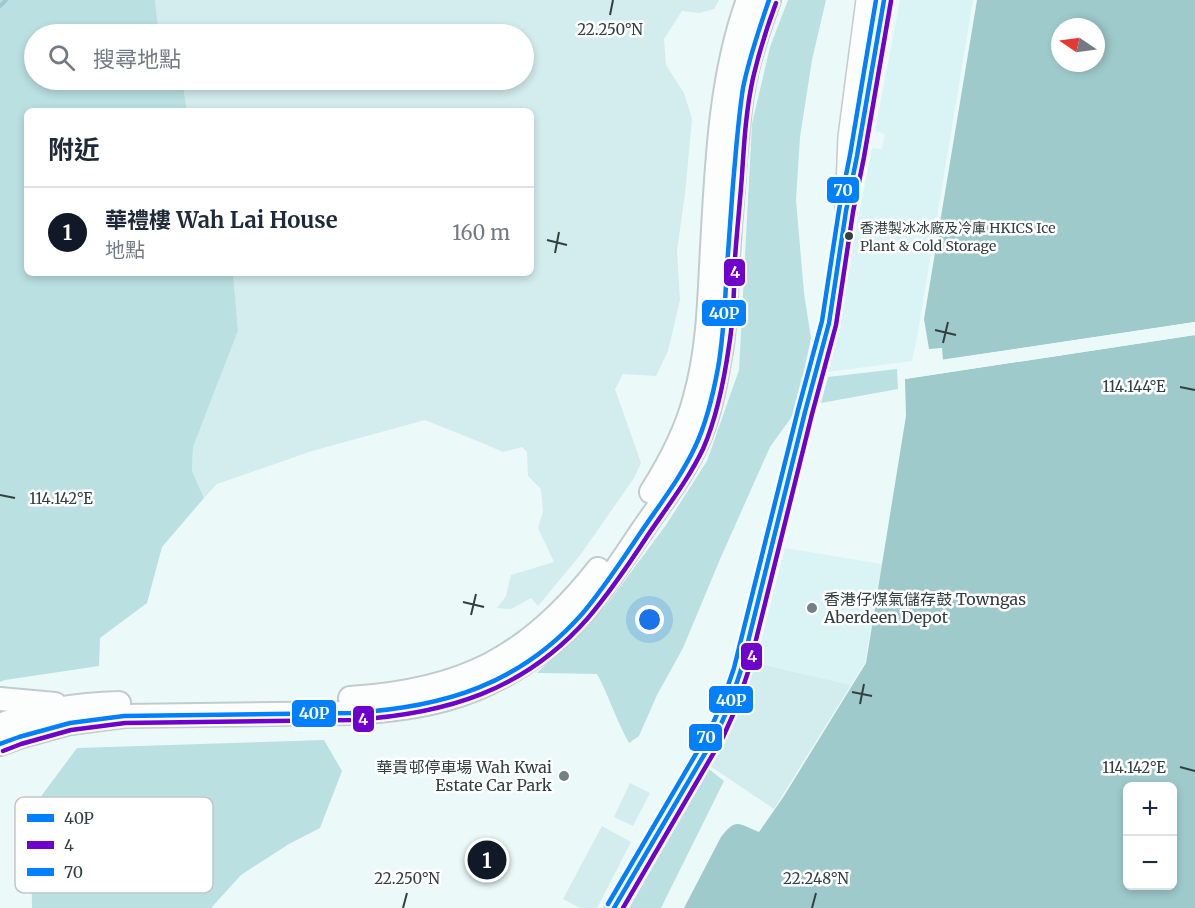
<!DOCTYPE html>
<html lang="zh-TW">
<head>
<meta charset="utf-8">
<style>
	body { margin:0; font-family:Merriweather,"Noto Sans TC",serif; background:#f2f2f3; color:#1f2937 }
	.controls { position:absolute; right:18px; bottom:18px; display:grid; overflow:hidden; border-radius:9px; box-shadow:0 3px 9px #0003 }
	.controls button { width:54px; height:54px; display:grid; place-items:center; padding:0; border:0; border-bottom:2px solid #e0e1e3; background:#fff; color:#1f2937; font:30px sans-serif }
	.compass { position:absolute; left:1051px; top:18px; width:54px; height:54px; border-radius:50%; background:#fff; box-shadow:0 3px 9px #0003; rotate:283deg }
	.you { position:absolute; left:650px; top:620px; width:21px; height:21px; margin:-15px; border:4px solid #fff; border-radius:50%; background:#1a73e8; box-shadow:0 0 0 9px #1a73e833 }
	.badge { display:grid; place-items:center; width:39px; height:39px; border-radius:50%; background:#111827; color:#fff; font-size:20px; font-weight:700 }
	.pin { position:absolute; translate:-50% -50%; border:3px solid #fff; box-shadow:0 2px 6px #0006 }
	.list { margin:0; padding:0; list-style:none }
	h2 { display:flex; justify-content:space-between; align-items:center; height:78px; margin:0; padding:0 24px; font-size:26px }
	h2 small { font-size:20px; font-weight:400; color:#747a83 }
	.list li { display:grid; grid-template-columns:39px 1fr auto; gap:18px; align-items:center; box-sizing:border-box; height:90px; padding:0 24px; border-top:2px solid #e0e1e3 }
	.list b { display:block; font-size:22px; white-space:nowrap }
	.list p { margin:0; font-size:20px; white-space:nowrap; color:#747a83 }
	.list em { font-size:20px; font-style:normal; color:#747a83 }
	.icon { flex:none; width:33px; height:33px; fill:none; stroke:currentColor; stroke-width:2; stroke-linecap:round; stroke-linejoin:round }
	.map { position:relative; flex:none; width:1195px; height:908px; overflow:hidden }
	.search { position:absolute; background:#fff; box-shadow:0 3px 9px #0003; left:24px; top:24px; width:510px; height:66px; display:flex; align-items:center; gap:15px; box-sizing:border-box; padding:0 21px; border-radius:33px; color:#747a83; font-size:22px }
	.panel { position:absolute; background:#fff; box-shadow:0 3px 9px #0003; left:24px; top:108px; width:510px; height:168px; border-radius:9px }
	.map>svg:first-child { display:block }
	.built { fill:#daf4f5 }
	.green { fill:#d3eced }
	.forest { fill:#bae0e1 }
	.water { fill:#9ecacc; fill-rule:evenodd }
	.pier { fill:#ecf9f9 }
	.lines { fill:none; stroke-linecap:round; stroke-linejoin:round }
	.stream { stroke:#9ecacc; stroke-width:4 }
	.tertiary-casing { stroke:#c1cccc; stroke-width:21 }
	.secondary-casing { stroke:#c1cccc; stroke-width:24 }
	.primary-casing { stroke:#c1cccc; stroke-width:26 }
	.tertiary { stroke:#fcfefe; stroke-width:18 }
	.secondary { stroke:#fcfefe; stroke-width:21 }
	.primary { stroke:#fcfefe; stroke-width:22 }
	.bus-1-casing { stroke:#fff; stroke-width:9 }
	.bus-2-casing { stroke:#fff; stroke-width:9 }
	.bus-3-casing { stroke:#fff; stroke-width:9 }
	.bus-1 { stroke:#0080ff; stroke-width:4.5 }
	.bus-2 { stroke:#7000cc; stroke-width:4.5 }
	.bus-3 { stroke:#0080ff; stroke-width:4.5 }
	.ticks { fill:none; stroke:#344040; stroke-width:2 }
	.bus-dot { fill:#344040; stroke:#fff; stroke-width:2 }
	.poi-dot { fill:#748181; stroke:#fff; stroke-width:2 }
	.labels { text-anchor:middle; dominant-baseline:central; stroke-width:5; stroke-linejoin:round; paint-order:stroke }
	.bus-label { font-size:14px; fill:#344040; stroke:#fff; text-anchor:start }
	.poi-label { font-size:16px; fill:#344040; stroke:#fff; text-anchor:start }
	.key { fill:#fff; stroke:#c2c6c6; stroke-width:1.5 }
	.key-label { font-size:16px; fill:#344040 }
	.ticks-label { font-size:15px; text-anchor:middle; fill:#344040; stroke:#fff; stroke-width:5; stroke-linejoin:round; paint-order:stroke }
	.line-badge { stroke:#fff; stroke-width:2 }
	.badge-label { font-size:16px; text-anchor:middle; font-weight:bold; fill:#fff }
</style>
</head>
<body>
<div class="map">
<svg width="1195" height="908" viewBox="0 0 1195 908">
	<rect width="100%" height="100%" fill="#ecf9f9"/>
	<path class="built" d="M900,0H973L917,338L912,361L828,372L872,148L882,149L885,134L875,131Z
		M785,548L882,564L865,663L851,685L755,663Z"/>
	<path class="green" d="M155,0H719L714,9L699,13L682,11L664,39L666,65L684,93L692,119L685,194L677,250L680,300L668,351L656,376L623,374L615,389L641,463L634,478L581,554L538,606L531,598L511,609L497,608L506,596L511,575L554,562L538,528L543,512L541,489L528,476L527,452L522,447L503,452L485,444L425,420L312,451L217,484L204,498L192,471L193,447L238,331L233,273H531V111H187L182,80H524V34H159Z
		M755,663L851,685L774,809L710,766L731,731Z
		M630,783L650,793L633,826L614,817Z
		M602,826L631,842L597,908H580L563,899Z"/>
	<path class="forest" d="M0,0H155L159,34H34V80H182L187,111H27V273H233L238,331L193,447L192,471L204,498L162,547L147,603L100,638L99,666L5,680L0,682Z
		M788,0H826L812,60L800,137L796,200L804,293L811,338L803,377L793,415L770,447L721,557L683,648L657,695L639,736L629,743C616,720 609,696 597,674L537,673L608,603L666,525L707,461L739,370L752,124L770,47Z
		M897,369L898,389L821,403L828,377Z
		M324,740L342,771L320,828L289,844L241,875L211,908H32L31,848L42,795L77,748Z
		M709,769L724,781L661,908H629Z"/>
	<path class="water" d="M977,0H1195V322L943,360L942,348L929,349L924,319ZM1060,27H1096V63H1060Z
		M1195,335V908H684L721,837C736,817 739,824 759,832L784,796L866,663L906,416L905,379ZM1128,786H1172V886H1128Z"/>
	<path class="pier" d="M1195,322V325L943,363L940,360Z
		M1195,332V335L905,379V376Z"/>
	<g class="lines">
		<path class="stream" d="M0,6L6,0"/>
		<defs>
			<path id="tertiary" d="M855,169L884,0
				M614,908L717,733L729,706L741,670L805,412L829,323L848,199"/>
			<path id="secondary" d="M846,211L849,137L867,0"/>
			<path id="primary" d="M651,492C670,462 686,432 695,397C707,354 709,310 711,266C716,180 718,81 748,0
				M350,698C462,691 528,658 598,569
				M0,699L55,704
				M0,725C38,710 78,704 119,703
				M0,744L19,737L70,723L124,716L352,713C384,711 416,708 447,699C488,688 528,664 559,637C591,608 617,568 641,532C662,501 687,470 701,434C712,406 717,375 722,345C726,316 726,286 728,257C730,225 733,193 735,161C738,129 740,97 748,66C754,43 761,22 769,0"/>
		</defs>
		<use href="#tertiary" class="tertiary-casing"/>
		<use href="#secondary" class="secondary-casing"/>
		<use href="#primary" class="primary-casing"/>
		<use href="#tertiary" class="tertiary"/>
		<use href="#secondary" class="secondary"/>
		<use href="#primary" class="primary"/>
		<defs>
			<path id="bus-1" d="M0,744L19,737L70,723L124,716L352,713C444,707 519,685 582,614C604,588 622,560 641,532C660,504 681,477 695,447C707,422 713,395 718,368C724,334 725,301 727,267C729,239 731,212 733,184C736,152 738,120 743,88C749,58 759,29 769,0
				M614,908L717,733L729,706L741,670L805,412L829,323L846,211L857,156L884,0"/>
			<path id="bus-2" d="M3,751L21,744L71,730L125,723L352,720C446,714 524,691 588,618C610,592 629,564 648,535C667,507 688,480 703,449C717,417 724,381 729,346C734,317 734,288 735,258C737,230 740,203 742,175C744,143 746,110 753,78C759,52 767,27 776,3
				M623,908L723,737L736,708L748,672L812,414L836,325L853,212L864,157L891,1"/>
			<path id="bus-3" d="M608,904L710,730L722,703L734,668L798,410L822,321L839,210L850,155L876,0"/>
		</defs>
		<use href="#bus-1" class="bus-1-casing"/>
		<use href="#bus-2" class="bus-2-casing"/>
		<use href="#bus-3" class="bus-3-casing"/>
		<use href="#bus-1" class="bus-1"/>
		<use href="#bus-2" class="bus-2"/>
		<use href="#bus-3" class="bus-3"/>
	</g>
	<path class="ticks" d="M610,15L613,0M547,240L567,245M555,253L559,232M935,330L956,335M943,343L948,322M1180,387L1195,390M0,495L15,498M463,602L484,607M471,615L476,594M852,692L872,696M860,704L864,684M1180,767L1195,771M403,908L407,893M812,908L816,893"/>
	<circle class="bus-dot" cx="849" cy="236" r="5"/>
	<g class="poi-dot">
		<circle cx="812" cy="608" r="6"/>
		<circle cx="564" cy="776" r="6"/>
	</g>
	<g class="labels">
		<g class="bus-label">
			<text x="860" y="228">香港製冰冰廠及冷庫 HKICS Ice<tspan x="860" dy="18">Plant &amp; Cold Storage</tspan></text>
		</g>
		<g class="poi-label">
			<text x="824" y="599">香港仔煤氣儲存鼓 Towngas<tspan x="824" dy="18">Aberdeen Depot</tspan></text>
			<text x="552" y="767" text-anchor="end">華貴邨停車場 Wah Kwai<tspan x="552" dy="18">Estate Car Park</tspan></text>
		</g>
	</g>
	<rect x="15" y="797" width="198" height="96" rx="9" class="key"/>
	<rect x="27" y="814" width="27" height="8" fill="#0080ff"/>
	<rect x="27" y="841" width="27" height="8" fill="#7000cc"/>
	<rect x="27" y="868" width="27" height="8" fill="#0080ff"/>
	<g class="key-label">
		<text x="64" y="824">40P</text>
		<text x="64" y="851">4</text>
		<text x="64" y="878">70</text>
	</g>
	<g class="ticks-label">
		<text x="610" y="35">22.250°N</text>
		<text x="1134" y="392">114.144°E</text>
		<text x="61" y="504">114.142°E</text>
		<text x="1134" y="773">114.142°E</text>
		<text x="407" y="884">22.250°N</text>
		<text x="816" y="884">22.248°N</text>
	</g>
	<g class="line-badge">
		<rect x="826" y="176" width="34" height="28" rx="6" fill="#0080ff"/>
		<rect x="723" y="258" width="23" height="29" rx="6" fill="#7000cc"/>
		<rect x="701" y="299" width="46" height="28" rx="6" fill="#0080ff"/>
		<rect x="740" y="642" width="23" height="29" rx="6" fill="#7000cc"/>
		<rect x="708" y="685" width="46" height="29" rx="6" fill="#0080ff"/>
		<rect x="291" y="699" width="46" height="29" rx="6" fill="#0080ff"/>
		<rect x="352" y="705" width="23" height="28" rx="6" fill="#7000cc"/>
		<rect x="688" y="723" width="35" height="29" rx="6" fill="#0080ff"/>
	</g>
	<g class="badge-label">
		<text x="843" y="196">70</text>
		<text x="735" y="278">4</text>
		<text x="724" y="319">40P</text>
		<text x="752" y="662">4</text>
		<text x="731" y="706">40P</text>
		<text x="314" y="719">40P</text>
		<text x="363" y="725">4</text>
		<text x="706" y="743">70</text>
	</g>
</svg>
<div class="controls">
<button>+</button>
<button>−</button>
</div>
<svg class="compass" viewBox="-18 -18 36 36"><path d="M0-13l5 13h-10z" fill="#e53935"/><path d="M0 13l5-13h-10z" fill="#747a83"/></svg>
<div class="you"></div>
<div class="pin badge" style="left:487px;top:860px">1</div>
<div class="search"><svg class="icon" aria-label="search" viewBox="0 0 24 24"><circle cx="10" cy="10" r="6"/><path d="M15 15l6 6"/></svg>搜尋地點</div>
<section class="panel">
<h2>附近<small></small></h2>
<ul class="list">
<li><span class="badge">1</span><div><b>華禮樓 Wah Lai House</b><p>地點</p></div><em>160 m</em></li>
</ul>
</section>
</div>
</body>
</html>
